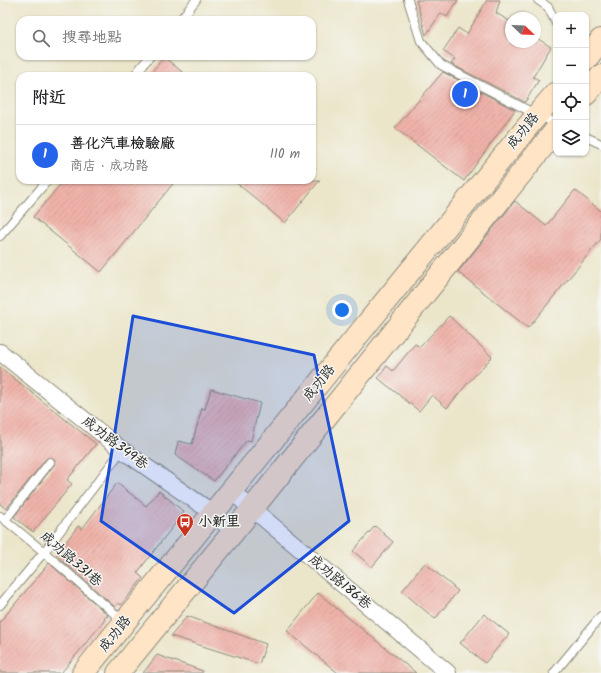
<!DOCTYPE html>
<html lang="zh-TW">
<head>
<meta charset="utf-8">
<style>
	body { margin:0; font-family:Kalam,"LXGW WenKai TC",sans-serif; background:#f6f6f6; color:#202124 }
	.controls { position:absolute; right:12px; top:12px; display:grid; overflow:hidden; border-radius:8px; box-shadow:0 1px 3px #0004 }
	.controls button { width:36px; height:36px; display:grid; place-items:center; padding:0; border:0; border-bottom:1px solid #e0e0e0; background:#fff; color:#202124; font:20px sans-serif }
	.compass { position:absolute; left:505px; top:12px; width:36px; height:36px; border-radius:50%; background:#fff; box-shadow:0 1px 3px #0004; rotate:113deg }
	.you { position:absolute; left:342px; top:310px; width:14px; height:14px; margin:-10px; border:3px solid #fff; border-radius:50%; background:#1a73e8; box-shadow:0 0 0 6px #1a73e833 }
	.badge { display:grid; place-items:center; width:26px; height:26px; border-radius:50%; background:#2563eb; color:#fff; font-size:13px; font-weight:700 }
	.pin { position:absolute; translate:-50% -50%; border:2px solid #fff; box-shadow:0 1px 4px #0006 }
	.list { margin:0; padding:0; list-style:none }
	h2 { display:flex; justify-content:space-between; align-items:center; height:52px; margin:0; padding:0 16px; font-size:17px }
	h2 small { font-size:13px; font-weight:400; color:#757577 }
	.list li { display:grid; grid-template-columns:26px 1fr auto; gap:12px; align-items:center; box-sizing:border-box; height:60px; padding:0 16px; border-top:1px solid #e0e0e0 }
	.list b { display:block; font-size:15px; white-space:nowrap }
	.list p { margin:0; font-size:13px; white-space:nowrap; color:#757577 }
	.list em { font-size:13px; font-style:normal; color:#757577 }
	.icon { flex:none; width:22px; height:22px; fill:none; stroke:currentColor; stroke-width:2; stroke-linecap:round; stroke-linejoin:round }
	.map { position:relative; flex:none; width:601px; height:673px; overflow:hidden }
	.search { position:absolute; background:#fff; box-shadow:0 1px 3px #0004; left:16px; top:16px; width:300px; height:44px; display:flex; align-items:center; gap:10px; box-sizing:border-box; padding:0 14px; border-radius:12px; color:#757577; font-size:15px }
	.panel { position:absolute; background:#fff; box-shadow:0 1px 3px #0004; left:16px; top:72px; width:300px; height:112px; border-radius:12px }
	.map>svg:first-child { display:block }
	.building { fill:url(#building-hatch) }
	.lines { fill:none; stroke-linecap:round; stroke-linejoin:round }
	.lane-casing { stroke:#8b887a; stroke-width:10 }
	.street-casing { stroke:#8b887a; stroke-width:18 }
	.secondary-casing { stroke:#8b887a; stroke-width:24 }
	.lane { stroke:#fff; stroke-width:8 }
	.street { stroke:#fff; stroke-width:16 }
	.secondary { stroke:#ffe4c6; stroke-width:22 }
	.marked { fill:#1d4ed8; fill-opacity:0.2; stroke:#1d4ed8; stroke-width:3; stroke-linejoin:round }
	.labels { text-anchor:middle; dominant-baseline:central; stroke-width:3; stroke-linejoin:round; paint-order:stroke }
	.street-label { font-size:14px; fill:#2b2b2b; stroke:#f6f6f2 }
	.poi-label { font-size:14px; font-weight:bold; fill:#2b2b2b; stroke:#f6f6f2; text-anchor:start }
</style>
</head>
<body>
<div class="map">
<svg width="601" height="673" viewBox="0 0 601 673">
	<defs>
		<pattern id="building-hatch" width="6" height="6" patternUnits="userSpaceOnUse"><rect width="6" height="6" fill="#efb2a9"/><path d="M-1 1l2-2M0 6l6-6M5 7l2-2" fill="none" stroke="#cd9992"/></pattern>
	</defs>
	<rect width="100%" height="100%" fill="#f6f6f2"/>
	<filter id="ink" filterUnits="userSpaceOnUse"><feTurbulence type="fractalNoise" baseFrequency=".025" numOctaves="2"/><feDisplacementMap in="SourceGraphic" scale="8" xChannelSelector="R" yChannelSelector="G"/><feConvolveMatrix kernelMatrix="1 2 1 2 8 2 1 2 1" color-interpolation-filters="sRGB"/></filter>
	<filter id="wash" filterUnits="userSpaceOnUse"><feTurbulence type="fractalNoise" baseFrequency=".012" numOctaves="4" result="noise"/><feDisplacementMap in="SourceGraphic" scale="16" xChannelSelector="R" yChannelSelector="G"/><feGaussianBlur stdDeviation="0.9" result="paint"/><feColorMatrix in="noise" values="0 0 0 0 0 0 0 0 0 0 0 0 0 0 0 0 0 1.4 0 .05"/><feComposite in="paint" operator="in"/></filter>
	<g filter="url(#wash)">
		<rect width="100%" height="100%" fill="#ebe6ca"/>
		<g id="blocks">
			<path class="building" d="M416,0H458L447,17L441,13L426,35Z
				M487,0H500L496,13L511,22V42H535V37L551,47L533,77L539,80L525,102L451,64L455,59L443,51L458,28L467,34Z
				M164,57L187,76H148Z
				M443,72L515,110L464,181L395,128Z
				M64,180H176L101,272L33,217Z
				M233,180H320L285,223Z
				M575,190L601,211V239L528,328L458,272L515,201L546,226Z
				M449,316L492,357L467,384L447,408L432,395L419,411L378,378L387,366L393,371L415,344L420,347Z
				M0,367L96,444L67,480L72,484L33,532L14,517L54,465L55,460L51,457L46,459L6,509L0,504Z
				M211,389L260,403L251,441L247,440L214,481L175,455L178,441L192,444L202,408L205,409Z
				M117,483L146,506L159,491L184,512L137,573L143,578L121,605L118,603L115,607L56,555L78,526L82,529Z
				M375,526L393,542L372,567L353,551Z
				M49,563L108,615L107,617L105,616L104,621L61,673H0V622Z
				M425,563L458,591L435,619L402,591Z
				M318,593L416,673H338L287,631Z
				M484,614L509,634L485,663L460,643Z
				M187,616L266,644L259,664L171,636Z
				M157,655L203,671L202,673H143Z"/>
		</g>
	</g>
	<g filter="url(#ink)">
		<use href="#blocks" fill-opacity="0" stroke="#8b887a" stroke-width="1"/>
		<g class="lines">
			<defs>
				<path id="lane" d="M408,0L421,41L441,65L537,115L556,123
					M538,0L548,7L556,23
					M180,20L196,0
					M134,76L150,56
					M586,137L601,144
					M0,236L48,180
					M0,516L44,552L124,622
					M5,520L50,462
					M0,605L44,552L122,450
					M554,673L601,616"/>
				<path id="street" d="M0,352L122,450L213,513L233,531
					M231,491L448,673"/>
				<path id="secondary" d="M586,59L601,40
					M586,94L601,76
					M83,673L537,115L556,93
					M118,673L252,509L556,130"/>
			</defs>
			<use href="#lane" class="lane-casing"/>
			<use href="#street" class="street-casing"/>
			<use href="#secondary" class="secondary-casing"/>
			<use href="#lane" class="lane"/>
			<use href="#street" class="street"/>
			<use href="#secondary" class="secondary"/>
		</g>
	</g>
	<path class="marked" d="M133,316L314,355L349,521L234,613L101,521Z"/>
	<defs>
		<symbol id="bus-pin" viewBox="-11 -11 22 30"><path d="M0 17L-7.5 6A9.5 9.5 0 1 1 7.5 6Z" fill="#c8321e" stroke="#f6f6f2"/><path d="M-5-6H5V4H4V6H2V4H-2V6H-4V4H-5ZM-3.5-4V0h7V-4ZM-3.5 1.2v1.5H-2V1.2ZM2 1.2v1.5H3.5V1.2Z" fill="#fff"/></symbol>
	</defs>
	<g fill-rule="evenodd">
		<use href="#bus-pin" x="175" y="512" width="20" height="27"/>
	</g>
	<g class="labels">
		<g class="street-label">
			<text transform="translate(523 131) rotate(-51)">成功路</text>
			<text transform="translate(319 383) rotate(-51)">成功路</text>
			<text transform="translate(115 443) rotate(37)">成功路349巷</text>
			<text transform="translate(71 559) rotate(41)">成功路331巷</text>
			<text transform="translate(340 582) rotate(40)">成功路186巷</text>
			<text transform="translate(115 634) rotate(-51)">成功路</text>
		</g>
		<g class="poi-label">
			<text x="198" y="522">小新里</text>
		</g>
	</g>
</svg>
<div class="controls">
<button>+</button>
<button>−</button>
<button><svg class="icon" aria-label="locate" viewBox="0 0 24 24"><circle cx="12" cy="12" r="6"/><path d="M12 2v4M12 18v4M2 12h4M18 12h4"/></svg></button>
<button><svg class="icon" aria-label="layers" viewBox="0 0 24 24"><path d="M12 4l9 5-9 5-9-5zM3 14l9 5 9-5"/></svg></button>
</div>
<svg class="compass" viewBox="-18 -18 36 36"><path d="M0-13l5 13h-10z" fill="#e53935"/><path d="M0 13l5-13h-10z" fill="#757577"/></svg>
<div class="you"></div>
<div class="pin badge" style="left:465px;top:94px">1</div>
<div class="search"><svg class="icon" aria-label="search" viewBox="0 0 24 24"><circle cx="10" cy="10" r="6"/><path d="M15 15l6 6"/></svg>搜尋地點</div>
<section class="panel">
<h2>附近<small></small></h2>
<ul class="list">
<li><span class="badge">1</span><div><b>善化汽車檢驗廠</b><p>商店 · 成功路</p></div><em>110 m</em></li>
</ul>
</section>
</div>
</body>
</html>
